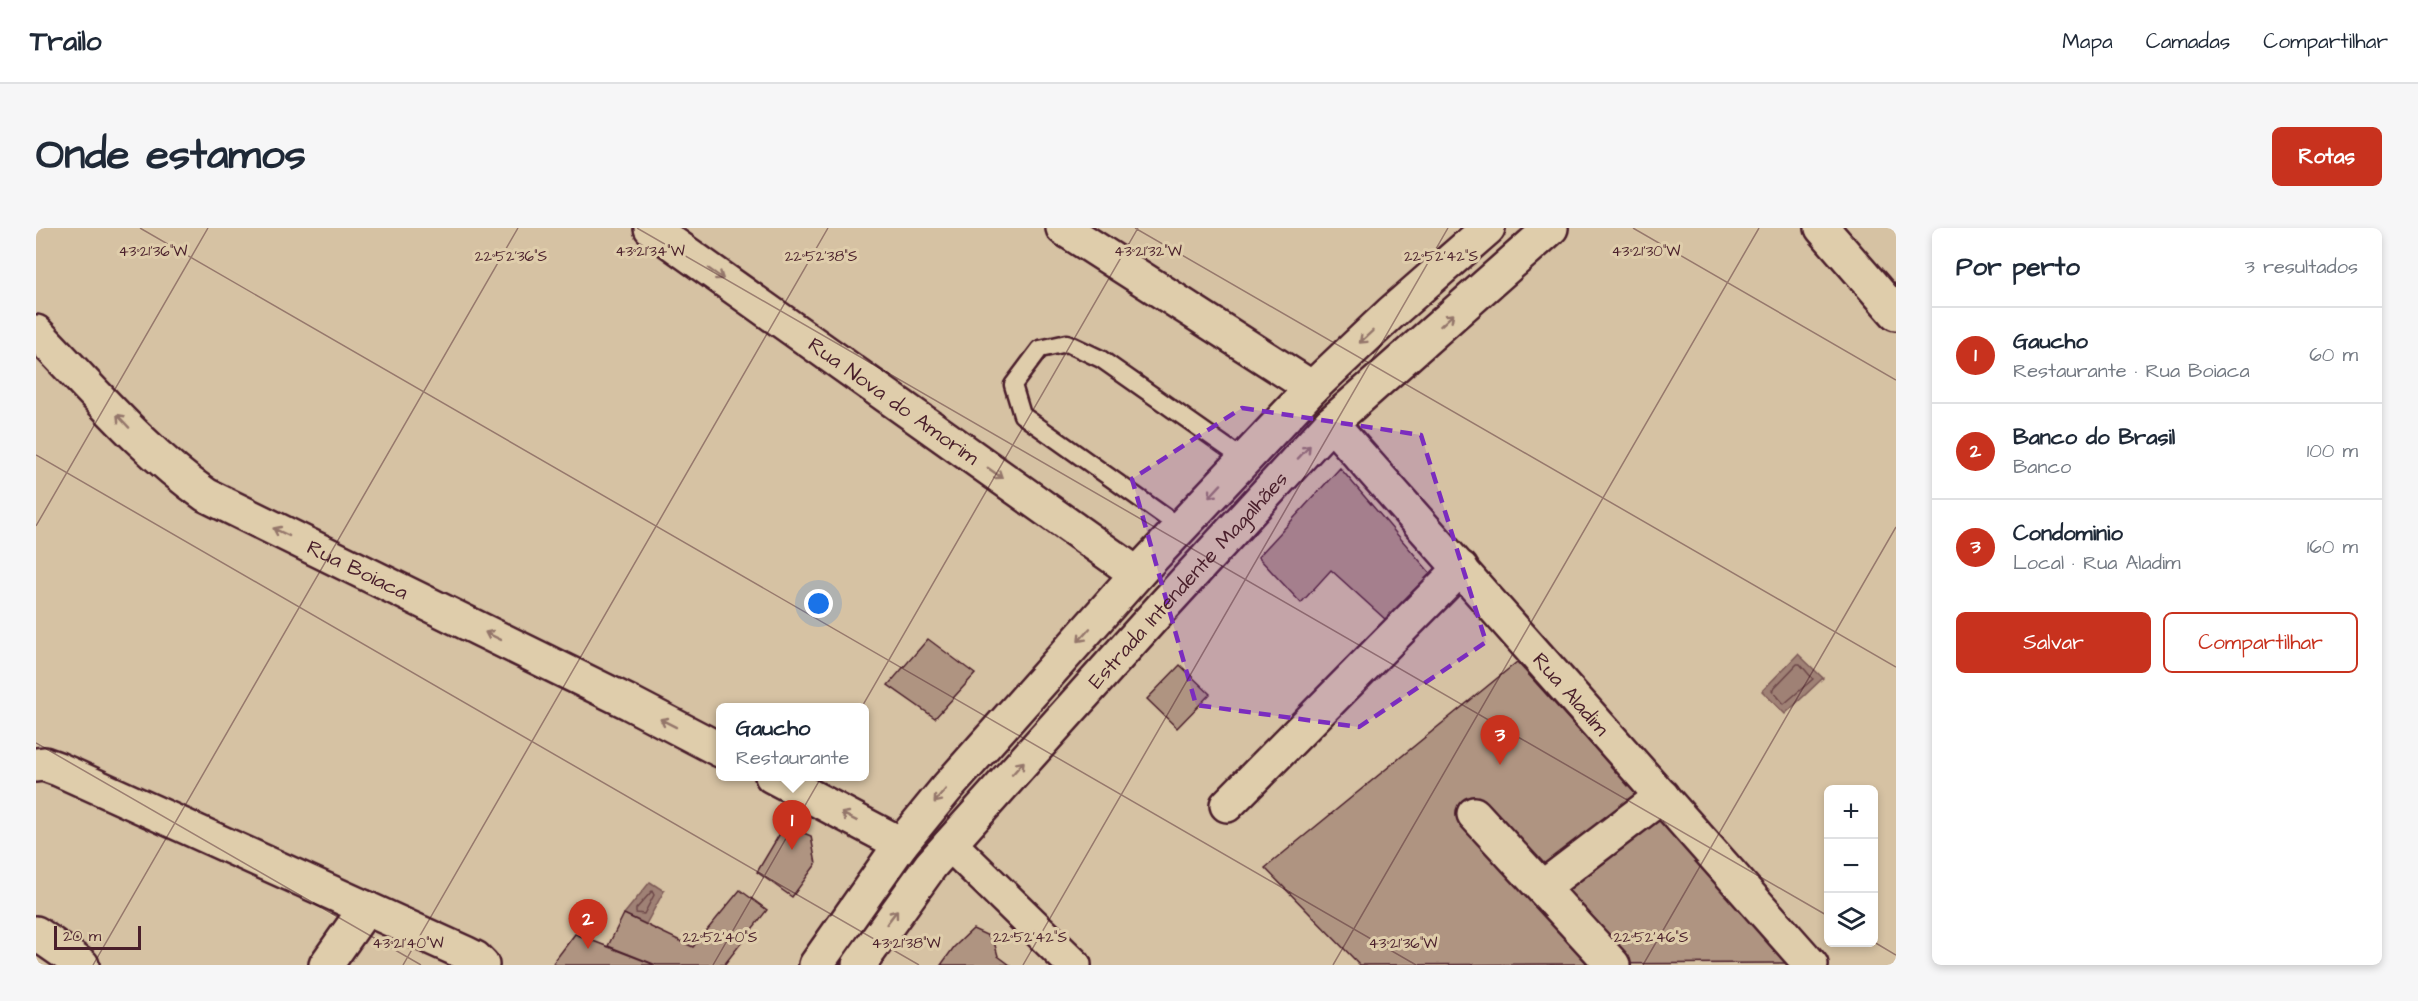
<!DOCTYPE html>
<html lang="pt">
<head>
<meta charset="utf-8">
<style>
	body { margin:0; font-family:"Architects Daughter",sans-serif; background:#f6f6f7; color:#1f2937 }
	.controls { position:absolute; right:18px; bottom:18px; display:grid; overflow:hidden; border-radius:9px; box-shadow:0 3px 9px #0003 }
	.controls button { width:54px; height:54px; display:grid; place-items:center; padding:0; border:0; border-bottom:2px solid #e0e1e3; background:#fff; color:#1f2937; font:30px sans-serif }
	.scale { position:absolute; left:18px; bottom:15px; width:87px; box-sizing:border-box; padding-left:6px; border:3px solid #4a1f2b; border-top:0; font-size:16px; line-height:21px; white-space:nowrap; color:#4a1f2b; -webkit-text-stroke:4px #dfcdab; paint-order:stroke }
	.you { position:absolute; left:783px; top:376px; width:21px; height:21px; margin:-15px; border:4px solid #fff; border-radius:50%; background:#1a73e8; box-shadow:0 0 0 9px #1a73e833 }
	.badge { display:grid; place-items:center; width:39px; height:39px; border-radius:50%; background:#c8321e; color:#fff; font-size:20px; font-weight:700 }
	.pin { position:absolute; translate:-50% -50px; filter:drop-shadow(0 2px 3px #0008) }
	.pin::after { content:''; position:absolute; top:32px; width:21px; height:18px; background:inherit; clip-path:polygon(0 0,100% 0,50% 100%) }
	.popup { position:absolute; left:680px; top:475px; width:153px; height:78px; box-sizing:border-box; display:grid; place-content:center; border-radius:9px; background:#fff; filter:drop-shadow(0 2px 4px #0005); font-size:20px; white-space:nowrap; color:#747a83 }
	.popup b { font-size:22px; color:#1f2937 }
	.popup::after { content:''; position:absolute; left:50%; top:100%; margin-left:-12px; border:12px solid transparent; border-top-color:#fff }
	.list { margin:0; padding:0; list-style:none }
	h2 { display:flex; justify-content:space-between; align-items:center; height:78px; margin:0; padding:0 24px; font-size:26px }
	h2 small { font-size:20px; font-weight:400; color:#747a83 }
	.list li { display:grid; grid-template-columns:39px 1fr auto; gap:18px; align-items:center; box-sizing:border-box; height:96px; padding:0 24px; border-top:2px solid #e0e1e3 }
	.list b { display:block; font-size:22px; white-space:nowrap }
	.list p { margin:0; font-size:20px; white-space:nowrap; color:#747a83 }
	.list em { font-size:20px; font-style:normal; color:#747a83 }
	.actions { display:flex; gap:12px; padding:18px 24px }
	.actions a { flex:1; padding:14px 0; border:2px solid #c8321e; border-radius:9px; text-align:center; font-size:21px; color:#c8321e }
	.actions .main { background:#c8321e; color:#fff }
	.icon { flex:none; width:33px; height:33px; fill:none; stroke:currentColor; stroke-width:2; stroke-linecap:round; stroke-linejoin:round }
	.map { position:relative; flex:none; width:1860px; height:737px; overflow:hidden; border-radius:9px }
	header { display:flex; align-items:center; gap:36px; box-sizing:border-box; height:84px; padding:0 30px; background:#fff; border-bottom:2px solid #e0e1e3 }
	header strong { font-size:28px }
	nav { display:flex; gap:33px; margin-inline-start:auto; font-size:21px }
	.intro { display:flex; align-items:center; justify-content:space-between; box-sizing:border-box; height:144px; padding:0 36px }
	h1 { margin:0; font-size:42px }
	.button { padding:15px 27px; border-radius:9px; background:#c8321e; color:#fff; font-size:21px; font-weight:700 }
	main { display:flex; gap:36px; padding:0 36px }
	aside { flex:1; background:#fff; border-radius:9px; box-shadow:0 3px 9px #0003 }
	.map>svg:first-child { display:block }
	.water { fill:#9f8174; stroke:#7d5a57; stroke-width:1.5 }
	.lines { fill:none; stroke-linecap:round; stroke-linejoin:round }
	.shore { stroke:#6c4648; stroke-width:1.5 }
	.building { fill:#af9481; stroke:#4a1f2b; stroke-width:1.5 }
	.service-casing { stroke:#4a1f2b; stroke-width:21 }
	.minor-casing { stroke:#4a1f2b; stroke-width:38 }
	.tertiary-casing { stroke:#4a1f2b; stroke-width:38 }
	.primary-casing { stroke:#4a1f2b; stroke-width:38 }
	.service { stroke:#dfcdab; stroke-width:16 }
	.minor { stroke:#dfcdab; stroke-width:33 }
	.tertiary { stroke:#dfcdab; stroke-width:33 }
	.primary { stroke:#dfcdab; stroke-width:33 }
	.oneway { stroke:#94766b }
	.marked { fill:#7b2cbf; fill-opacity:0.2; stroke:#7b2cbf; stroke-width:4.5; stroke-dasharray:12 8; stroke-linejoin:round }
	.ticks { fill:none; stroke:#4a1f2b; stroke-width:1.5; stroke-opacity:0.45 }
	.labels { text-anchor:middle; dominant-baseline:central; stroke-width:6; stroke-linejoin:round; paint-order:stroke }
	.street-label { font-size:21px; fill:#4a1f2b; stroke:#dfcdab }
	.ticks-label { font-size:15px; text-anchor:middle; fill:#4a1f2b; stroke:#dfcdab; stroke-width:6; stroke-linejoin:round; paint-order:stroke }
</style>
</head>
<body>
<header>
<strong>Trailo</strong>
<nav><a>Mapa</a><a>Camadas</a><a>Compartilhar</a></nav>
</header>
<div class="intro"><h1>Onde estamos</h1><a class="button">Rotas</a></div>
<main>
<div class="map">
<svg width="1860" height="737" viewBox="0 0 1860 737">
	<rect width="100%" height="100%" fill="#d6c2a3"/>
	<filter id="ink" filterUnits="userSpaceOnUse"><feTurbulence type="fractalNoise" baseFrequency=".0167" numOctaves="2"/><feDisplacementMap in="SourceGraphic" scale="12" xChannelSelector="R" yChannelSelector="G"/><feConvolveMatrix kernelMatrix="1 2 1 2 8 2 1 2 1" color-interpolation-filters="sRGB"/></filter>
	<g filter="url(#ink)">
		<path class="water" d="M1762,426L1787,450L1749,486L1726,463Z
			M614,654L628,663L610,696L588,686Z"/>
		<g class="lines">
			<path class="shore" d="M1761,436H1764L1777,451L1748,476L1736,462Z
				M616,663L618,667L608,686L600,685V681Z"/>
		</g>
		<path class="building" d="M1304,240L1402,354L1349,391L1295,342L1265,375L1222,329Z
			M892,411L939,446L899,490L852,457Z
			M1481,434L1753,735L1324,737L1229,640Z
			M1144,437L1174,466L1141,500L1111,471Z
			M749,597L775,608L780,636L756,669L721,644Z
			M704,662L731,682L688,737H620L572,718L588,686L657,719Z
			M937,701L957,710L962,728L974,737H905L918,719Z
			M539,706L619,737H520L517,735Z"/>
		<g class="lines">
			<defs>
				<path id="service" d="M1145,300L986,187L977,157L1004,121L1031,115L1065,131L1209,232"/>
				<g id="minor">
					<path id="s1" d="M615,0L1101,346"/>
					<path d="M1027,0L1276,160"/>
					<path id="s2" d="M0,104C55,160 106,222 170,267L594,475L684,522"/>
					<path d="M0,537L8,536L22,541L429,725L439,730L446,737"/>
					<path d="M736,548L865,616"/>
					<path d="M1191,577L1425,340"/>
					<path d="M1438,586L1577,737"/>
					<path d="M914,616L1038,737"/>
					<path d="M1507,659L1626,568"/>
					<path d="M0,705L46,737"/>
					<path d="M290,737L330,680"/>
				</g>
				<g id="tertiary">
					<path d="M1786,0L1860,85"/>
					<path id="s3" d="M1295,195L1775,737"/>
				</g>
				<g id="primary">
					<path d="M780,737L865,616L910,561L1101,346L1276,160L1355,85L1452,0"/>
					<path id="s4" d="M823,737L895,637L1128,377L1295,195L1515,0"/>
				</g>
			</defs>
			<use href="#service" class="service-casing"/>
			<use href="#minor" class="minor-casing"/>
			<use href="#tertiary" class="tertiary-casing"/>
			<use href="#primary" class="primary-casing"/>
			<use href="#service" class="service"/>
			<use href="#minor" class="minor"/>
			<use href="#tertiary" class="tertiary"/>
			<use href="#primary" class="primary"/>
		</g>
		<defs><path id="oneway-shaft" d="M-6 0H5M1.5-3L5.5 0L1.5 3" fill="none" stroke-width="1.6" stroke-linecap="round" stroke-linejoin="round" transform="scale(1.5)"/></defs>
		<g class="oneway">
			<use href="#oneway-shaft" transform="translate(680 46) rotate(35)"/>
			<use href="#oneway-shaft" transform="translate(1411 92) rotate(-42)"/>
			<use href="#oneway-shaft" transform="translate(1330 109) rotate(137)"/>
			<use href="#oneway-shaft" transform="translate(87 193) rotate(-133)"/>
			<use href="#oneway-shaft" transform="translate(1268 224) rotate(-47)"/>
			<use href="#oneway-shaft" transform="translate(959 245) rotate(35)"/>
			<use href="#oneway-shaft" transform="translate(1179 263) rotate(133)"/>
			<use href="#oneway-shaft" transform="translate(245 304) rotate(-154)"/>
			<use href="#oneway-shaft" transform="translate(1048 407) rotate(132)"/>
			<use href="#oneway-shaft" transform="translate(457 408) rotate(-154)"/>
			<use href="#oneway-shaft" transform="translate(632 495) rotate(-153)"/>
			<use href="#oneway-shaft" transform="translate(982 540) rotate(-48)"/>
			<use href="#oneway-shaft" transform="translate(904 568) rotate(130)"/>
			<use href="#oneway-shaft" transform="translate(813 589) rotate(-153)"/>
			<use href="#oneway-shaft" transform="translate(856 689) rotate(-53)"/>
		</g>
	</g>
	<path class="marked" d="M1206,180L1385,207L1450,414L1323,499L1160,477L1096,251Z"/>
	<path class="ticks" d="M104,0L1380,737M601,0L1792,688M1099,0L1860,439M1597,0L1860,152M0,227L883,737M0,298L172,0M0,515L385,737M1838,714L1860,727M57,737L482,0M367,737L792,0M677,737L1102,0M987,737L1412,0M1297,737L1723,0M1607,737L1860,299"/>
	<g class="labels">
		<g class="street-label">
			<text stroke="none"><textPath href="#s1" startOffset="298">Rua Nova do Amorim</textPath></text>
			<text stroke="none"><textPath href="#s2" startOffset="405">Rua Boiaca</textPath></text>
			<text stroke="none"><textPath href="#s4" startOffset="507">Estrada Intendente Magalhães</textPath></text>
			<text stroke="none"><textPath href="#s3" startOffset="362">Rua Aladim</textPath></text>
		</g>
	</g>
	<g class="ticks-label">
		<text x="117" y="28">43°21'36"W</text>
		<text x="614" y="28">43°21'34"W</text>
		<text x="1112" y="28">43°21'32"W</text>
		<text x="1610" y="28">43°21'30"W</text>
		<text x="475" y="33">22°52'36"S</text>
		<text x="785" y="33">22°52'38"S</text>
		<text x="1405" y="33">22°52'42"S</text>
		<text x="684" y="714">22°52'40"S</text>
		<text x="994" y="714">22°52'42"S</text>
		<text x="1615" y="714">22°52'46"S</text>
		<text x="372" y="720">43°21'40"W</text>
		<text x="870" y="720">43°21'38"W</text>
		<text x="1367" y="720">43°21'36"W</text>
	</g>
</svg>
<div class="controls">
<button>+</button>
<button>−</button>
<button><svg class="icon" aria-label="layers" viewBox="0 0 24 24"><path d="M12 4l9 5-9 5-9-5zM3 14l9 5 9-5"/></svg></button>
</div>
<div class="scale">20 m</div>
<div class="you"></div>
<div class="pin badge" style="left:756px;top:622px">1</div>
<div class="popup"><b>Gaucho</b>Restaurante</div>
<div class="pin badge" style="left:552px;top:721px">2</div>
<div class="pin badge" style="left:1464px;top:537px">3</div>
</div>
<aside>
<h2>Por perto<small>3 resultados</small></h2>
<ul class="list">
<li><span class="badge">1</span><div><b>Gaucho</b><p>Restaurante · Rua Boiaca</p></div><em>60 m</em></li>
<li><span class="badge">2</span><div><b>Banco do Brasil</b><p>Banco</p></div><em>100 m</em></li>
<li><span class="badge">3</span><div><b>Condominio</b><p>Local · Rua Aladim</p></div><em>160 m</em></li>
</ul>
<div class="actions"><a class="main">Salvar</a><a>Compartilhar</a></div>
</aside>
</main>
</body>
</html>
